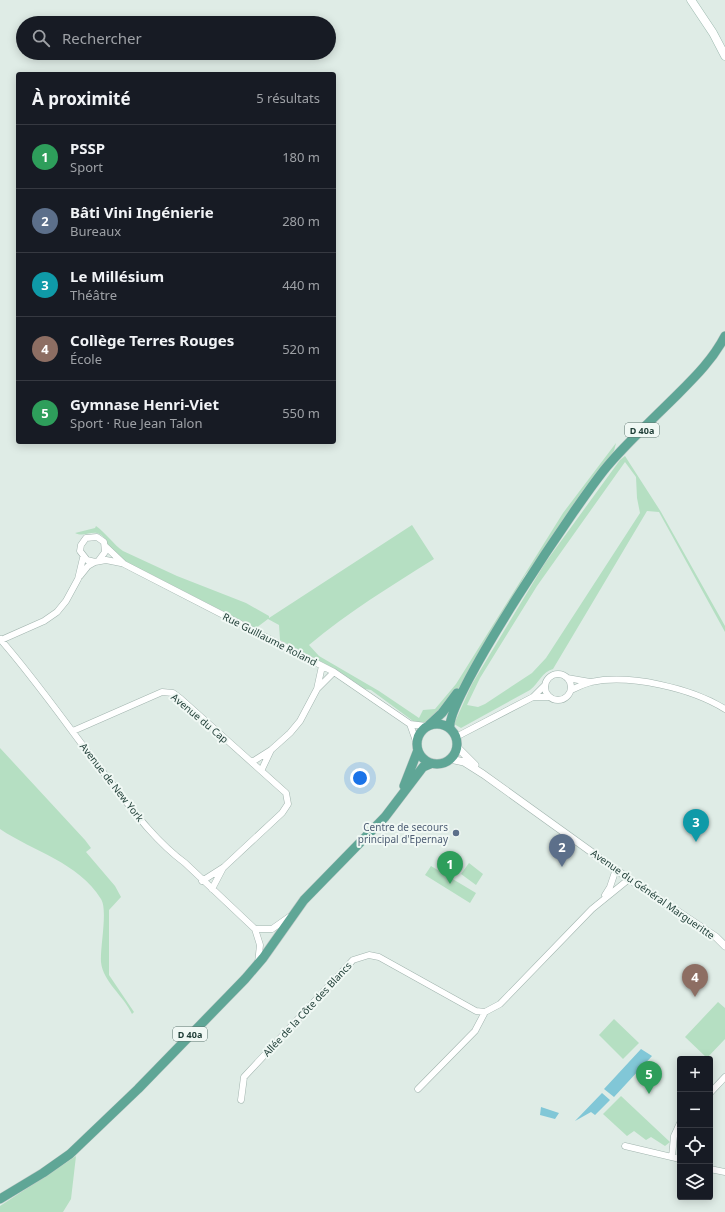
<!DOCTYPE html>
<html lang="fr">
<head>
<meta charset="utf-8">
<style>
	body { margin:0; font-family:"Noto Sans",sans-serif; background:#20242c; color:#f1f3f6 }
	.controls { position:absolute; right:12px; bottom:12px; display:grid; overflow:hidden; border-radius:4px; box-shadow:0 2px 10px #0003 }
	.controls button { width:36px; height:36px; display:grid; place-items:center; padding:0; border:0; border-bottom:1px solid #363941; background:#171b24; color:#f1f3f6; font:20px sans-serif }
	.you { position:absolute; left:360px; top:778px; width:14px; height:14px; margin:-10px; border:3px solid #fff; border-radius:50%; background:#1a73e8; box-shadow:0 0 0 6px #1a73e833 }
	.badge { display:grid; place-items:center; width:26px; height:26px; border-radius:50%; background:#ff7c4a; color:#fff; font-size:13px; font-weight:700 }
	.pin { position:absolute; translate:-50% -33px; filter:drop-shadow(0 1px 2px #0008) }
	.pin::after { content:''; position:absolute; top:21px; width:14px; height:12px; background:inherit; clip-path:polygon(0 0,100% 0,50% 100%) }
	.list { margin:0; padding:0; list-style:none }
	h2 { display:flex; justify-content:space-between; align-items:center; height:52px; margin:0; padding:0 16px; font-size:17px }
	h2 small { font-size:13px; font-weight:400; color:#9ea1a6 }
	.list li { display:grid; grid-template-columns:26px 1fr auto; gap:12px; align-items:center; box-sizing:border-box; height:64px; padding:0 16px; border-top:1px solid #363941 }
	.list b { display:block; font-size:15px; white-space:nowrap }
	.list p { margin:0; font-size:13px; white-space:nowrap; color:#9ea1a6 }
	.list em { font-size:13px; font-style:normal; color:#9ea1a6 }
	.icon { flex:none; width:22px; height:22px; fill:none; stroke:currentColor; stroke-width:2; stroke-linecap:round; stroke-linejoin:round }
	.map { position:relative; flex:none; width:725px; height:1212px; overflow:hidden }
	.search { position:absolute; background:#171b24; box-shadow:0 2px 10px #0003; left:16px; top:16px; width:320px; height:44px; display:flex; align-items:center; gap:10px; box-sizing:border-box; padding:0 14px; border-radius:22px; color:#9ea1a6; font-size:15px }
	.panel { position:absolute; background:#171b24; box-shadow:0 2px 10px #0003; left:16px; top:72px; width:320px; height:372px; border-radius:4px }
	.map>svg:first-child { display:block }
	.green { fill:#b5dfc2; fill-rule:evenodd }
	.water { fill:#81c7d7 }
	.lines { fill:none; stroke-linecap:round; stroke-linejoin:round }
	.minor-casing { stroke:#a1b4ae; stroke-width:7 }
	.tertiary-casing { stroke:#a1b4ae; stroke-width:8 }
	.secondary-casing { stroke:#9cb9af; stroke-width:9 }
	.primary-casing { stroke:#c0c9c7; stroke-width:10 }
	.minor { stroke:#fff; stroke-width:6 }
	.tertiary { stroke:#fff; stroke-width:7 }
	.secondary { stroke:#fff; stroke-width:8 }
	.primary { stroke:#5fa696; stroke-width:9 }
	.service-dot { fill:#5c6f8a; stroke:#f0f8f4; stroke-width:1.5 }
	.labels { text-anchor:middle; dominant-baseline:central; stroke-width:4; stroke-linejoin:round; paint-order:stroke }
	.shield { fill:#f0f8f4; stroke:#5d756f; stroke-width:1 }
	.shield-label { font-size:9px; font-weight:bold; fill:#1e3d36 }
	.street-label { font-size:10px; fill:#1e3d36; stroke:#f0f8f4 }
	.service-label { font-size:10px; fill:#4e5e75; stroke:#f0f8f4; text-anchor:end }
</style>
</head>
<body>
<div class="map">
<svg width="725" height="1212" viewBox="0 0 725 1212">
	<rect width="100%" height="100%" fill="#dfece6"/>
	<path class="green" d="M616,443L614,451L584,489L537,560L525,575L510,604L460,686L434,720L422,724L413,721L371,690L365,689L337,670L280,640L279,625L268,619L256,628L123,560C120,557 114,554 111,550C106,543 106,536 97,533C89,532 83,537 75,533L95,528L96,526C106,533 113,544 123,551L177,576L246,603L269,616V618L412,525L434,559C391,586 348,612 309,645L319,656L379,691L419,718L423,710L435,709L456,684L563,513Z
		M625,456L661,512L725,626V632L659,512L647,511L553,669C542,672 539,683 530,690L461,728L454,724L472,684L545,563L620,460ZM625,462L636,477L637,498L640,513L546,658L532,673L485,704L478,707L467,705L480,678L537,586Z
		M0,748L85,840L91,848L86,852L115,886L121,897L109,910V975L134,1012L132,1014C124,996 103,982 101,962C100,947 108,910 101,899C78,862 34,852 0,829Z
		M469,863L483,874L476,885L461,874Z
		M431,866L476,893L470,903L425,875Z
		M718,1002L725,1008V1039L707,1058L685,1037Z
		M614,1019L639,1043L623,1059L599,1035Z
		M621,1096L670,1142L665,1146L651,1137L646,1140L634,1131L627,1136L603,1114Z
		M76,1156L71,1199L63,1212H0V1206Z"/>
	<path class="water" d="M641,1049L652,1056L614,1097L604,1089Z
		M602,1093L610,1100L595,1115L591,1112L575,1121Z
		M541,1107L559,1113L555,1119L540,1115Z"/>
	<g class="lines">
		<defs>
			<path id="minor" d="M105,546L124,564L334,672L410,724
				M99,560L105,552L104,542L97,537L86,538L81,545L80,551L87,560L95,562L106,560L121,563
				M80,576L88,566L95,562
				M0,639C42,687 77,740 117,790C137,816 158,843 185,863L255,929
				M1,640L44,621L57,612L66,601L78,579L83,558
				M545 687a13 13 0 1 1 26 0a13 13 0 1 1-26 0Z
				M567,678L590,682
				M317,689L322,666
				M571,690C577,687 584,684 591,682C630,674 691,688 725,709
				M533,697H550
				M73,731L162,692L173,693L181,699L286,793L288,804L282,813L224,867L202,881
				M456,737L533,697L544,686
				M416,741L410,724L426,726
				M252,762L271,750L290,733L300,721L317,689L334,672
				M262,769L271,750
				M212,889L223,868
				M605,895L610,887L616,869
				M258,963L260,945L255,929H272L289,917
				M418,1089L475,1031L485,1012
				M710,1093L725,1077
				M241,1100L244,1077L353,960L369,955L379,957L476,1011L485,1012L500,1004L592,909L629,879
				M625,1146L680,1159
				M672,1157L674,1136L680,1123
				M710,1169L725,1172"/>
			<path id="tertiary" d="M457,747L475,765
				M450,759L464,762L483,774L629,879L716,937L725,946"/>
			<path id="secondary" d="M691,0L713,33L725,56"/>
			<path id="primary" d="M417 744a20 20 0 1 1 40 0a20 20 0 1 1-40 0Z
				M429,725L442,713L457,693
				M450,728C445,699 583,493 610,463C631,439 655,417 678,394C696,376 713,359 725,336
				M404,786L418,750
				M0,1199L43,1173L70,1154L138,1089L245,979L263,958L304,900L385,817L423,767L430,764"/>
		</defs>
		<use href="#minor" class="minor-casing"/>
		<use href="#tertiary" class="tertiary-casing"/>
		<use href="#secondary" class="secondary-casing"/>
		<use href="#primary" class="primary-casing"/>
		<use href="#minor" class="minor"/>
		<use href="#tertiary" class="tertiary"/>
		<use href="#secondary" class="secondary"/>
		<use href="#primary" class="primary"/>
	</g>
	<circle class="service-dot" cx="456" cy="833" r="4"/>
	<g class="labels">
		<g class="shield">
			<rect x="625" y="423" width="34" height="14" rx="3"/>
			<rect x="173" y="1027" width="34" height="14" rx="3"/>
		</g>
		<g class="shield-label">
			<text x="642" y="430">D 40a</text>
			<text x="190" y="1034">D 40a</text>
		</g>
		<g class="street-label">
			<text transform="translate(270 639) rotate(27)">Rue Guillaume Roland</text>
			<text transform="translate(200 718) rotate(40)">Avenue du Cap</text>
			<text transform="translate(112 782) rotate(52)">Avenue de New York</text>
			<text transform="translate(653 894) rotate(35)">Avenue du Général Margueritte</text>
			<text transform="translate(307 1009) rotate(-47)">Allée de la Côte des Blancs</text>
		</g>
		<g class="service-label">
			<text x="448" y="827">Centre de secours<tspan x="448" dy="12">principal d'Epernay</tspan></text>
		</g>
	</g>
</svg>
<div class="controls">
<button>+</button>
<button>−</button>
<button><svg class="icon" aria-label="locate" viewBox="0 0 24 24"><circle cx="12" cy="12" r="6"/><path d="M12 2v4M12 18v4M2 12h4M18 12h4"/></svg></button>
<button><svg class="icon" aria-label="layers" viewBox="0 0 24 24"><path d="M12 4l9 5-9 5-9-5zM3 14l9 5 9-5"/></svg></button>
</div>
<div class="you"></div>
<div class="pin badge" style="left:450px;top:884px;background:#2e9e5b">1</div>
<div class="pin badge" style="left:562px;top:867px;background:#5c6f8a">2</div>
<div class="pin badge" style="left:696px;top:842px;background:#0f9aa8">3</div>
<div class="pin badge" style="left:695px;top:997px;background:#8d6e63">4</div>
<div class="pin badge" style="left:649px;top:1094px;background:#2e9e5b">5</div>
<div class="search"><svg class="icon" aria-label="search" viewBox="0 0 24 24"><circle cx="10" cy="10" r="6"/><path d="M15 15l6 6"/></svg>Rechercher</div>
<section class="panel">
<h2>À proximité<small>5 résultats</small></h2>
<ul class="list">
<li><span class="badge" style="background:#2e9e5b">1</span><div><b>PSSP</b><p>Sport</p></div><em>180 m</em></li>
<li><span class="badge" style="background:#5c6f8a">2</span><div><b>Bâti Vini Ingénierie</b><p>Bureaux</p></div><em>280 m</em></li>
<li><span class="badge" style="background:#0f9aa8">3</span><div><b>Le Millésium</b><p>Théâtre</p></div><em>440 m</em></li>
<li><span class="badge" style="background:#8d6e63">4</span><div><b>Collège Terres Rouges</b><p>École</p></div><em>520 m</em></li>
<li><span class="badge" style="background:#2e9e5b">5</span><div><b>Gymnase Henri-Viet</b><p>Sport · Rue Jean Talon</p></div><em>550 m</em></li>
</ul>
</section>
</div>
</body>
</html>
